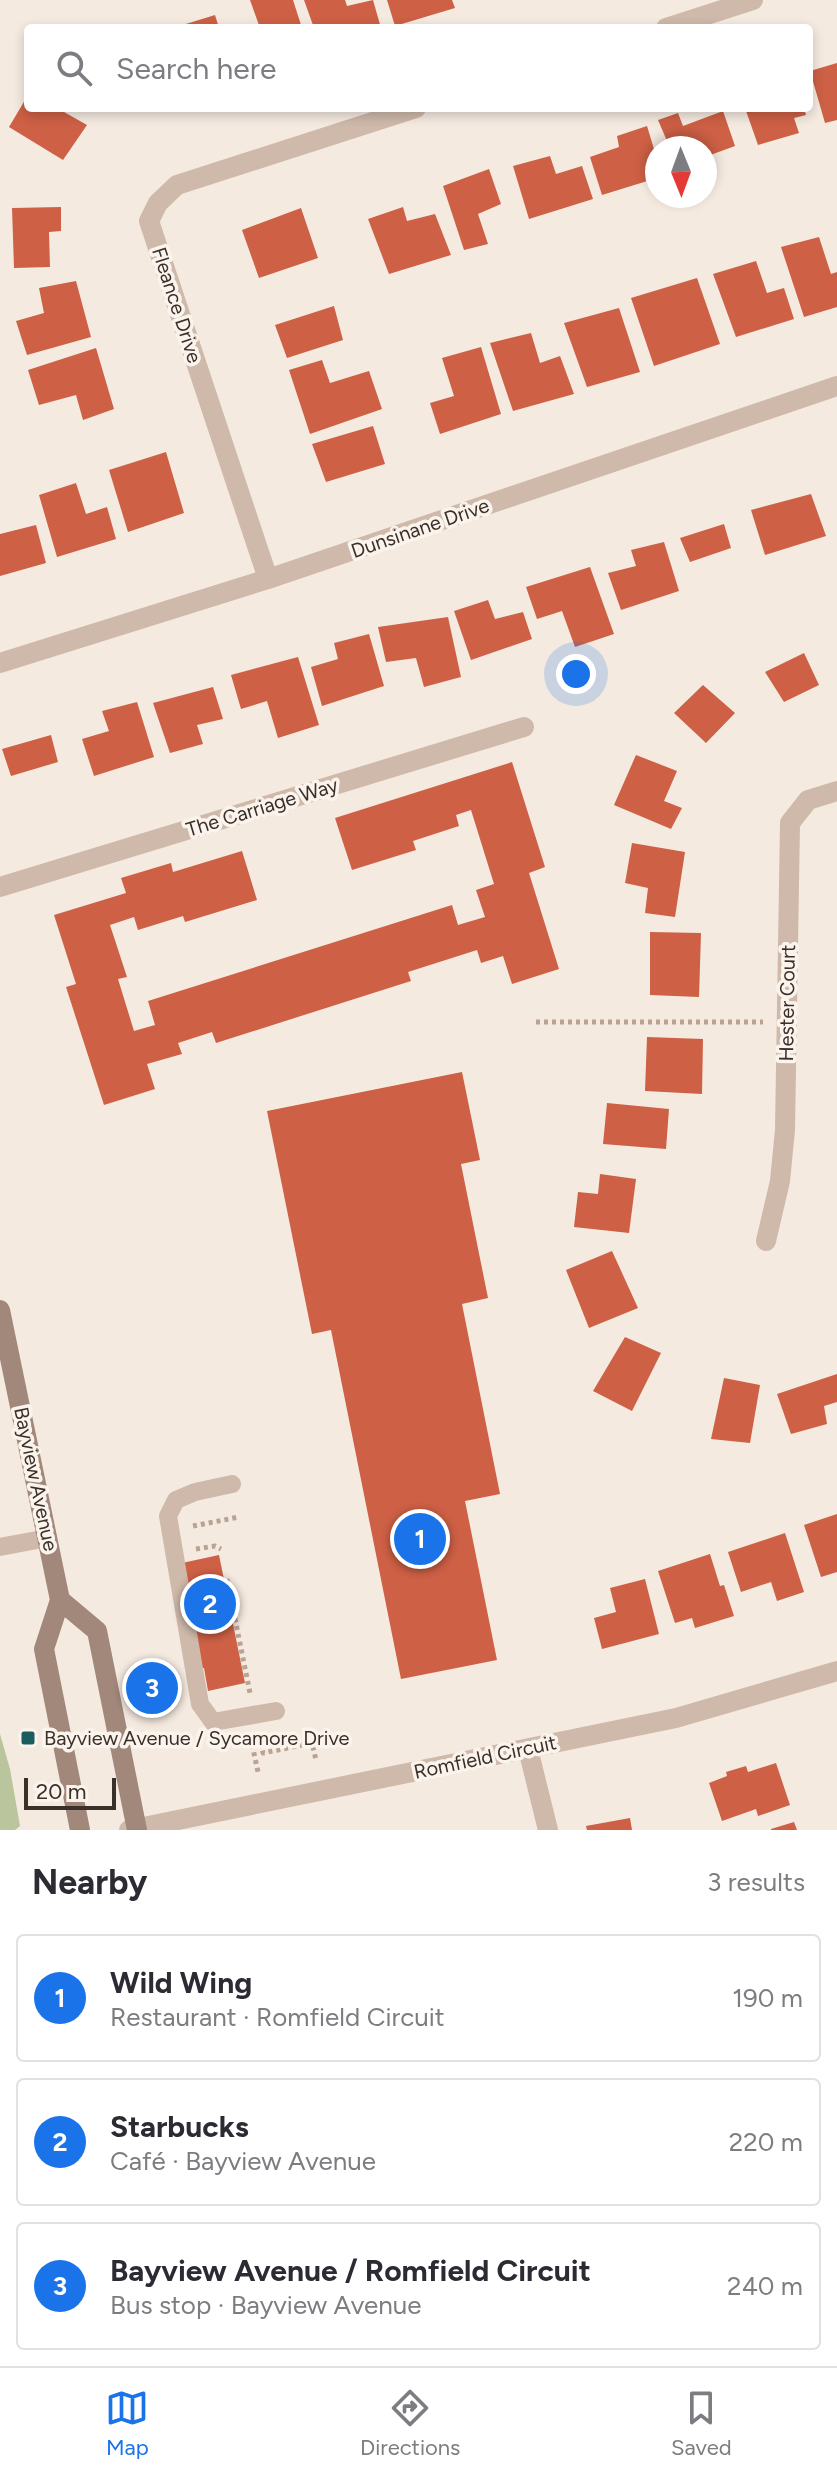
<!DOCTYPE html>
<html lang="en">
<head>
<meta charset="utf-8">
<style>
	body { margin:0; font-family:Figtree,sans-serif; background:#f2f2f3; color:#2b2b33 }
	.compass { position:absolute; left:645px; top:136px; width:72px; height:72px; border-radius:50%; background:#fff; box-shadow:0 4px 12px #0003; rotate:179deg }
	.scale { position:absolute; left:24px; bottom:20px; width:92px; box-sizing:border-box; padding-left:8px; border:4px solid #3b2f2a; border-top:0; font-size:22px; line-height:28px; white-space:nowrap; color:#3b2f2a; -webkit-text-stroke:6px #fbf4ed; paint-order:stroke }
	.you { position:absolute; left:576px; top:674px; width:28px; height:28px; margin:-20px; border:6px solid #fff; border-radius:50%; background:#1a73e8; box-shadow:0 0 0 12px #1a73e833 }
	.badge { display:grid; place-items:center; width:52px; height:52px; border-radius:50%; background:#1a73e8; color:#fff; font-size:26px; font-weight:700 }
	.pin { position:absolute; translate:-50% -50%; border:4px solid #fff; box-shadow:0 2px 8px #0006 }
	.list { margin:0; padding:0; list-style:none }
	h2 { display:flex; justify-content:space-between; align-items:center; height:104px; margin:0; padding:0 32px; font-size:34px }
	h2 small { font-size:26px; font-weight:400; color:#7c7c81 }
	.list li { display:grid; grid-template-columns:52px 1fr auto; gap:24px; align-items:center; box-sizing:border-box; height:128px; margin:0 16px 16px; padding:0 16px; border:2px solid #e1e1e2; border-radius:8px }
	.list b { display:block; font-size:30px; white-space:nowrap }
	.list p { margin:0; font-size:26px; white-space:nowrap; color:#7c7c81 }
	.list em { font-size:26px; font-style:normal; color:#7c7c81 }
	.icon { flex:none; width:44px; height:44px; fill:none; stroke:currentColor; stroke-width:2; stroke-linecap:round; stroke-linejoin:round }
	.map { position:relative; flex:none; width:837px; height:1830px; overflow:hidden }
	.search { position:absolute; background:#fff; box-shadow:0 4px 12px #0003; left:24px; right:24px; top:24px; height:88px; display:flex; align-items:center; gap:20px; box-sizing:border-box; padding:0 28px; border-radius:8px; color:#7c7c81; font-size:30px }
	.sheet { height:536px; background:#fff }
	nav { display:flex; justify-content:space-around; align-items:center; box-sizing:border-box; height:112px; border-top:2px solid #e1e1e2; background:#fff; font-size:22px; color:#7c7c81 }
	nav a { display:grid; justify-items:center; gap:4px }
	nav .on { color:#1a73e8 }
	.map>svg:first-child { display:block }
	.green { fill:#bac59e }
	.building { fill:#cd6045 }
	.lines { fill:none; stroke-linecap:round; stroke-linejoin:round }
	.path { stroke:#baa394; stroke-width:5; stroke-dasharray:4 4; stroke-linecap:butt }
	.lane { stroke:#ceb9aa; stroke-width:18 }
	.street { stroke:#ceb9aa; stroke-width:20 }
	.secondary { stroke:#a2877b; stroke-width:20 }
	.poi-dot { fill:#1c5e60; stroke:#fbf4ed; stroke-width:3 }
	.labels { text-anchor:middle; dominant-baseline:central; stroke-width:7; stroke-linejoin:round; paint-order:stroke }
	.street-label { font-size:20px; fill:#3b2f2a; stroke:#fbf4ed }
	.poi-label { font-size:20px; fill:#3b2f2a; stroke:#fbf4ed; text-anchor:start }
</style>
</head>
<body>
<div class="map">
<svg width="837" height="1830" viewBox="0 0 837 1830">
	<rect width="100%" height="100%" fill="#f5eae0"/>
	<path class="green" d="M0,1734L10,1769L20,1826L15,1830H0Z"/>
	<path class="building" d="M250,0H293L302,28H260Z
		M304,0H345L347,6L373,0L381,28H314Z
		M387,0H452L455,8L395,26Z
		M215,15L219,28H176V27Z
		M837,63V120L825,123L810,71Z
		M28,95V108H57L87,125L63,160L9,127Z
		M745,108H804L806,115L794,118L799,133L758,145Z
		M723,111L735,146L705,157V148H670L658,120L678,113L683,126Z
		M647,126L657,159V178L602,195L590,157L619,147L617,136Z
		M550,156L556,174L582,166L593,199L529,219L513,166Z
		M489,169L501,204L478,214L488,244L464,250L443,186Z
		M61,207V231L49,232L50,267L14,268L12,208Z
		M403,207L407,221L435,214L451,255L389,274L368,219Z
		M301,208L318,258L259,278L242,230Z
		M819,237L831,274L837,272V307L804,317L781,247Z
		M756,261L767,293L784,288L794,319L736,337L713,274Z
		M697,278L720,344L654,366L631,298Z
		M76,281L91,337L27,355L16,321L44,313L39,288Z
		M334,306L343,340L287,358L275,325Z
		M619,308L640,372L587,387L564,323Z
		M531,333L540,363L560,356L574,394L513,411L490,343Z
		M481,347L501,414L440,434L430,403L454,396L442,358Z
		M96,348L114,409L83,420L76,395L39,405L28,370Z
		M322,360L330,383L369,371L382,409L310,434L289,370Z
		M373,426L385,464L326,482L312,444Z
		M166,452L184,513L128,532L109,470Z
		M76,483L86,514L107,507L116,539L57,557L39,495Z
		M811,494L826,536L765,555L751,510Z
		M724,524L731,548L690,562L680,538Z
		M36,525L46,563L0,576V534Z
		M664,542L679,591L621,610L608,573L636,566L631,550Z
		M590,567L614,634L575,647L562,611L537,619L526,587Z
		M488,600L495,619L523,612L532,639L471,660L454,611Z
		M448,617L461,677L424,687L416,658L386,662L378,627Z
		M369,634L384,686L322,706L311,667L338,659L334,643Z
		M804,653L819,685L784,702L765,672Z
		M298,657L319,725L278,738L267,701L241,709L231,675Z
		M703,685L735,713L706,743L674,713Z
		M213,687L223,719L197,725L203,744L170,753L153,703Z
		M137,702L154,757L94,776L82,739L109,731L102,711Z
		M51,735L58,762L11,776L2,749Z
		M636,755L677,771L664,801L682,808L671,829L614,805Z
		M512,762L545,867L529,873L559,969L512,984L503,956L481,963L477,950L408,972L411,981L216,1043L212,1032L178,1043L182,1054L147,1064L155,1089L104,1105L66,987L76,984L54,915L126,893L121,878L171,863L173,872L242,851L257,900L185,922L183,916L138,930L134,917L110,925L127,977L118,979L134,1031L155,1025L148,1001L452,905L458,925L485,917L476,890L494,884L471,810L456,815L459,826L413,841L416,850L352,870L335,818Z
		M632,843L685,852L675,917L645,913L648,888L625,883Z
		M650,932L701,933L699,997L650,995Z
		M647,1037L703,1039L702,1094L645,1091Z
		M462,1072L480,1160L461,1164L488,1298L462,1304L500,1494L465,1501L497,1660L401,1679L331,1330L312,1334L267,1111Z
		M607,1103L669,1109L666,1149L603,1144Z
		M600,1174L636,1179L629,1233L574,1227L578,1192L598,1194Z
		M612,1251L638,1308L589,1328L566,1270Z
		M625,1337L661,1353L632,1411L593,1391Z
		M837,1374V1402L824,1406L827,1424L791,1434L777,1394Z
		M724,1378L760,1385L750,1443L711,1439Z
		M837,1514V1572L821,1577L804,1525Z
		M785,1533L804,1592L777,1601L771,1582L741,1592L728,1552Z
		M710,1554L720,1586L724,1585L734,1616L695,1628L692,1618L675,1623L658,1571Z
		M219,1555L245,1683L208,1691L204,1668L198,1669L182,1563Z
		M645,1579L659,1634L602,1649L594,1618L616,1612L610,1588Z
		M776,1763L790,1805L758,1816L756,1809L722,1821L709,1783L727,1776L726,1772L746,1766L748,1772Z
		M630,1818L632,1830H587L586,1826Z
		M794,1822L797,1830H771V1829Z"/>
	<g class="lines">
		<path class="path" d="M536,1022H763
			M193,1526L239,1517
			M196,1549L215,1546L221,1549
			M227,1579L250,1693
			M259,1735L263,1753L312,1743L316,1760
			M255,1737L252,1744L258,1772"/>
		<path class="lane" d="M232,1484L195,1492L176,1500L168,1516L200,1704L213,1722L276,1711
			M0,1547L48,1538"/>
		<path class="street" d="M666,28L753,0
			M268,579L149,221L158,203L177,185L416,108
			M0,663L268,579L837,386
			M0,887L524,727
			M766,1241L780,1181L785,1130L790,823L808,800L837,791
			M528,1749L548,1830
			M129,1830L676,1718L837,1671"/>
		<path class="secondary" d="M0,1310L60,1600L44,1649L80,1830
			M60,1600L97,1631L137,1830"/>
	</g>
	<rect class="poi-dot" x="20" y="1730" width="16" height="16" rx="4"/>
	<g class="labels">
		<g class="street-label">
			<text transform="translate(177 305) rotate(72)">Fleance Drive</text>
			<text transform="translate(420 528) rotate(-19)">Dunsinane Drive</text>
			<text transform="translate(262 807) rotate(-17)">The Carriage Way</text>
			<text transform="translate(787 1003) rotate(-89)">Hester Court</text>
			<text transform="translate(36 1479) rotate(78)">Bayview Avenue</text>
			<text transform="translate(485 1757) rotate(-12)">Romfield Circuit</text>
		</g>
		<g class="poi-label">
			<text x="44" y="1738">Bayview Avenue / Sycamore Drive</text>
		</g>
	</g>
</svg>
<svg class="compass" viewBox="-18 -18 36 36"><path d="M0-13l5 13h-10z" fill="#e53935"/><path d="M0 13l5-13h-10z" fill="#7c7c81"/></svg>
<div class="scale">20 m</div>
<div class="you"></div>
<div class="pin badge" style="left:420px;top:1539px">1</div>
<div class="pin badge" style="left:210px;top:1604px">2</div>
<div class="pin badge" style="left:152px;top:1688px">3</div>
<div class="search"><svg class="icon" aria-label="search" viewBox="0 0 24 24"><circle cx="10" cy="10" r="6"/><path d="M15 15l6 6"/></svg>Search here</div>
</div>
<section class="sheet">
<h2>Nearby<small>3 results</small></h2>
<ul class="list">
<li><span class="badge">1</span><div><b>Wild Wing</b><p>Restaurant · Romfield Circuit</p></div><em>190 m</em></li>
<li><span class="badge">2</span><div><b>Starbucks</b><p>Café · Bayview Avenue</p></div><em>220 m</em></li>
<li><span class="badge">3</span><div><b>Bayview Avenue / Romfield Circuit</b><p>Bus stop · Bayview Avenue</p></div><em>240 m</em></li>
</ul>
</section>
<nav>
<a class="on"><svg class="icon" aria-label="map" viewBox="0 0 24 24"><path d="M3 6l6-2 6 2 6-2v14l-6 2-6-2-6 2zM9 4v14M15 6v14"/></svg>Map</a>
<a><svg class="icon" aria-label="directions" viewBox="0 0 24 24"><path d="M12 3l9 9-9 9-9-9zM9 14v-3h6M13 9l2 2-2 2"/></svg>Directions</a>
<a><svg class="icon" aria-label="saved" viewBox="0 0 24 24"><path d="M7 4h10v16l-5-4-5 4z"/></svg>Saved</a>
</nav>
</body>
</html>
